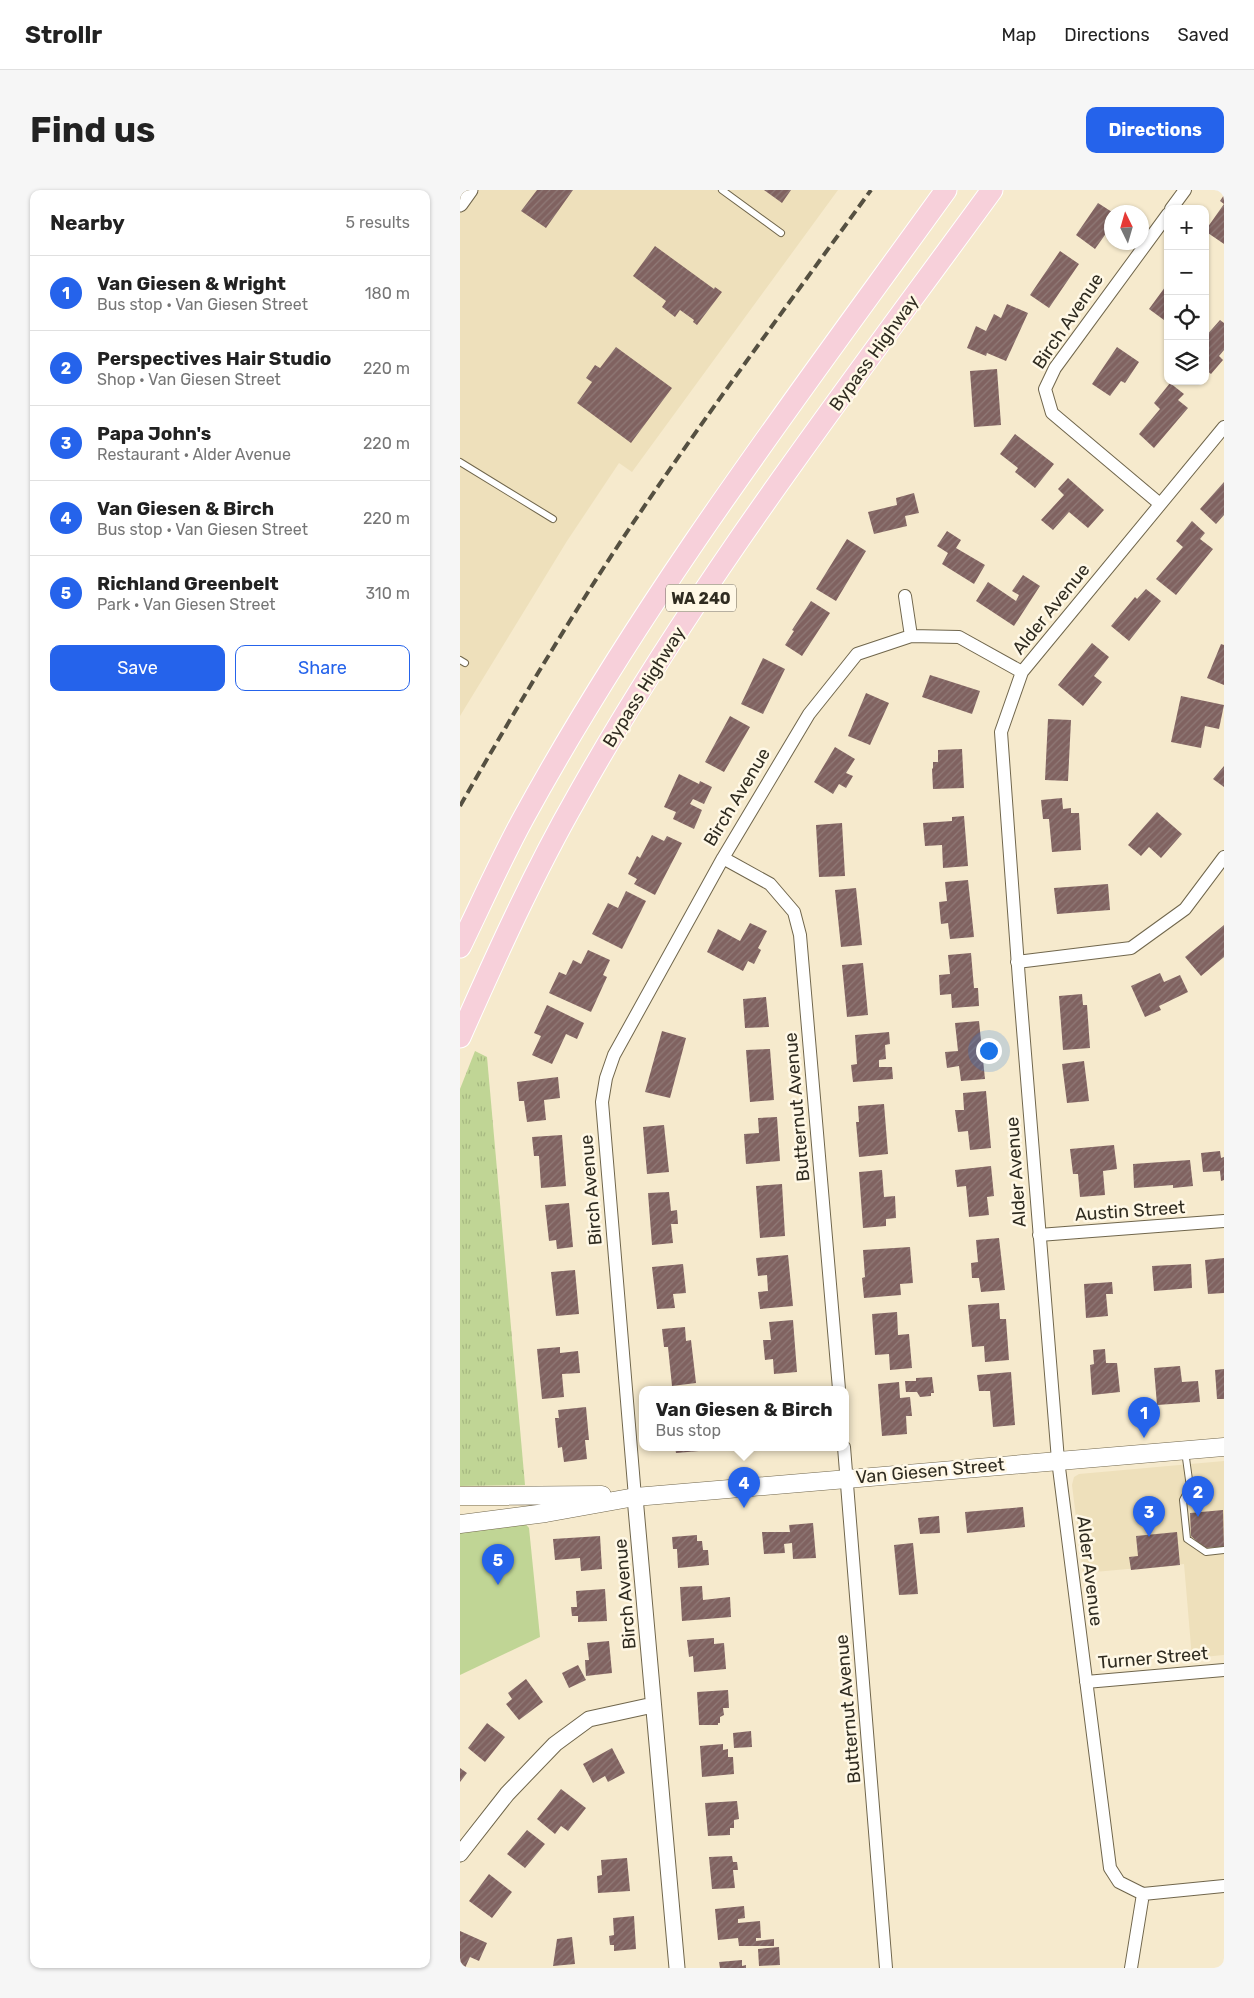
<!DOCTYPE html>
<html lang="en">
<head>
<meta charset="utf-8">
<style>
	body { margin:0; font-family:Rubik,sans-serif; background:#f6f6f6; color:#222 }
	.controls { position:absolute; right:15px; top:15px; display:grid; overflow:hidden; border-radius:10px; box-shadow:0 1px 4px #0004 }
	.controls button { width:45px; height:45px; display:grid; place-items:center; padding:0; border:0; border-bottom:1px solid #e0e0e0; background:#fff; color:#222; font:25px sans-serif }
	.compass { position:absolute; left:644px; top:15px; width:45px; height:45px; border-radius:50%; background:#fff; box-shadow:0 1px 4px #0004; rotate:355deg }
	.you { position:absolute; left:528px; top:860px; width:18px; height:18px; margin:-12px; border:4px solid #fff; border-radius:50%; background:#1a73e8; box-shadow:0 0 0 8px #1a73e833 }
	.badge { display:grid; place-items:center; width:32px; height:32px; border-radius:50%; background:#2563eb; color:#fff; font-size:16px; font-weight:700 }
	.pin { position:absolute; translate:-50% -41px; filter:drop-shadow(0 1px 2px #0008) }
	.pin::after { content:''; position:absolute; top:26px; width:18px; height:15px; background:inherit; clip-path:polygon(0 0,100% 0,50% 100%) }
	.popup { position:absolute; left:179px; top:1196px; width:210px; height:65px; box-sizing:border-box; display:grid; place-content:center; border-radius:10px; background:#fff; filter:drop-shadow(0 1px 4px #0005); font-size:16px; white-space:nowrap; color:#767676 }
	.popup b { font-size:19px; color:#222 }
	.popup::after { content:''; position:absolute; left:50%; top:100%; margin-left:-10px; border:10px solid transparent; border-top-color:#fff }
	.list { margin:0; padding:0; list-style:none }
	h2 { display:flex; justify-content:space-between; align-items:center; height:65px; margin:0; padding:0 20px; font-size:21px }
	h2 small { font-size:16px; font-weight:400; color:#767676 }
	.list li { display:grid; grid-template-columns:32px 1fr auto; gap:15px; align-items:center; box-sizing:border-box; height:75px; padding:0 20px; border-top:1px solid #e0e0e0 }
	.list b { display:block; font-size:19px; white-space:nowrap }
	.list p { margin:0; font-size:16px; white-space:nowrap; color:#767676 }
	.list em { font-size:16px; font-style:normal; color:#767676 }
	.actions { display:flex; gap:10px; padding:15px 20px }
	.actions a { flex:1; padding:11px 0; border:1px solid #2563eb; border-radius:10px; text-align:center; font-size:18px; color:#2563eb }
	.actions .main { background:#2563eb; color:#fff }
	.icon { flex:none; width:28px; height:28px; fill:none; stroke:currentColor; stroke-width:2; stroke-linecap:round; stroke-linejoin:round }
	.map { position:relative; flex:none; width:764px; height:1778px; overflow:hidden; border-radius:10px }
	header { display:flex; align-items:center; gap:30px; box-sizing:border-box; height:70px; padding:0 25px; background:#fff; border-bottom:1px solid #e0e0e0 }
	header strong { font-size:24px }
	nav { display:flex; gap:28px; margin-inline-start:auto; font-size:18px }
	.intro { display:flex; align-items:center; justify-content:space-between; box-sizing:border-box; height:120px; padding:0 30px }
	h1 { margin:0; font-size:35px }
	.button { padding:12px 22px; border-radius:10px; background:#2563eb; color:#fff; font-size:18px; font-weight:700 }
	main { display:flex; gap:30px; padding:0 30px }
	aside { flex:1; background:#fff; border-radius:10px; box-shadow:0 1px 4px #0004 }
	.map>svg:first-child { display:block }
	.built { fill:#eee0bb }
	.grass { fill:url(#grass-tufts) }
	.park { fill:#c0d595 }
	.building { fill:url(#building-hatch) }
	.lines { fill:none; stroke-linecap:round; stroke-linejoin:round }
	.service-casing { stroke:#70664c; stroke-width:8 }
	.minor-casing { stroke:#70664c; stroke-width:14 }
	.tertiary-casing { stroke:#70664c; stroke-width:17 }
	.secondary-casing { stroke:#70664c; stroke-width:19 }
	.trunk-casing { stroke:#fff; stroke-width:23 }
	.service { stroke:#fff; stroke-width:6 }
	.minor { stroke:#fff; stroke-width:12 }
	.tertiary { stroke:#fff; stroke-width:15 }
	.secondary { stroke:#fff; stroke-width:18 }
	.trunk { stroke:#f7d0da; stroke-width:21 }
	.rail { stroke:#555041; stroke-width:4; stroke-dasharray:10 5; stroke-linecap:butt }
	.labels { text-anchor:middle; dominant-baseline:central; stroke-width:5; stroke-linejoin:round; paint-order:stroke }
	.shield { fill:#fff8e6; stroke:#6e695c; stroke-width:1 }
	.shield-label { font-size:16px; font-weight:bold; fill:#302c21 }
	.street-label { font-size:18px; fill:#302c21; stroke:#fff8e6 }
</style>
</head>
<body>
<header>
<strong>Strollr</strong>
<nav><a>Map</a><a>Directions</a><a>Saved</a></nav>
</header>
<div class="intro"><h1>Find us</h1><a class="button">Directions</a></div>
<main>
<aside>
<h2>Nearby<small>5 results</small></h2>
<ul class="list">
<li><span class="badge">1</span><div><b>Van Giesen &amp; Wright</b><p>Bus stop · Van Giesen Street</p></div><em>180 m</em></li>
<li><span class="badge">2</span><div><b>Perspectives Hair Studio</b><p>Shop · Van Giesen Street</p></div><em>220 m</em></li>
<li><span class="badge">3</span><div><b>Papa John's</b><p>Restaurant · Alder Avenue</p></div><em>220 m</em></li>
<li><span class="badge">4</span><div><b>Van Giesen &amp; Birch</b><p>Bus stop · Van Giesen Street</p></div><em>220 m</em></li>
<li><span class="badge">5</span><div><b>Richland Greenbelt</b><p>Park · Van Giesen Street</p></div><em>310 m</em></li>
</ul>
<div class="actions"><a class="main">Save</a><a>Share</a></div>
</aside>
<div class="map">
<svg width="764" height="1778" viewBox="0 0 764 1778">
	<defs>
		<pattern id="grass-tufts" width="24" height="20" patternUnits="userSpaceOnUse" patternTransform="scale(1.25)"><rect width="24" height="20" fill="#c0d595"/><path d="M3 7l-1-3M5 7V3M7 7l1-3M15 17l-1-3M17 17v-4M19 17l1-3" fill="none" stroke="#a5b780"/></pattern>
		<pattern id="building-hatch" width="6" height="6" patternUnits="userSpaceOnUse" patternTransform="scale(1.25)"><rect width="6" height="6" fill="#806260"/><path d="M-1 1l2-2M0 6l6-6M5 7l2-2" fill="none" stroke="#907a77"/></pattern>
	</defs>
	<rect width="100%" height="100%" fill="#f6eacd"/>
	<path class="built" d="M0,0H378L172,282L159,273L107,351L0,526Z
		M764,1271V1465L732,1468L724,1374L623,1383L612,1295L614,1287L619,1284Z"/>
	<path class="grass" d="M15,861L27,867L65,1295L0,1296V899Z"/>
	<path class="park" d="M64,1332L69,1338L80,1447L0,1485V1343Z"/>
	<path class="building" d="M77,0H113L86,38L61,21Z
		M304,0H331L322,13Z
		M764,5V54L745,41L764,14L760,11Z
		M638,13L652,22V35L635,59L616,45Z
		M195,56L254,99L255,97L262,102L237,135L233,132L234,130L220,120L215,127L202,117L206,111L173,86Z
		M600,61L619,74L589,118L570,105Z
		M708,93V133L689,119Z
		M547,114L568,123L546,171L527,163L526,166L507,158L516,136L526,141L534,124L541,128Z
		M760,130L764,133V160L759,166L763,170L751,184L745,179V147Z
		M156,157L212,198L171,253L117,213L132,192L126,188L135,175L140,178Z
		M657,157L679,172L665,193L661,191L650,206L632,194Z
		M537,179L541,235L514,237L510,181Z
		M710,193L724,204L718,210L728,218L694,258L679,244L700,219L694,213Z
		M555,244L594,274L575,298L555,282L558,278L540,264Z
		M608,288L644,320L628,338L609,322L593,340L581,330L604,305L598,299Z
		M764,292V325L756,334L740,319Z
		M454,303L459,323L445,326L447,336L414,344L408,322L437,315L436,308Z
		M732,331L745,343L740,349L753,359L716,405L696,389L723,357L716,351Z
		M487,341L501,350L496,358L525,375L514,394L482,374L488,363L477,356Z
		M387,349L406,361L376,411L356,399Z
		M563,385L580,396L554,436L516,411L528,392L556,411L559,405L552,401Z
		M686,399L701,411L669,451L651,436L675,407L677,409Z
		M351,411L370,423L342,466L325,455L334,441L332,440Z
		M632,453L649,467L634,486L642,492L623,516L598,495Z
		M761,454L764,455V495L747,488Z
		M303,468L325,479L303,524L281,514Z
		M470,485L520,501L512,524L462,507Z
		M406,503L429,513L410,555L388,546Z
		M721,506L764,515L759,539L745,536L741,558L711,552Z
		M270,526L290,537L264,582L245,572Z
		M588,529L611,530L608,591L585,590Z
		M375,557L395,569L386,583L393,586L386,598L379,594L373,604L354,592Z
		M502,559L504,598L473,599L472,579L473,578V572H478V560Z
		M764,576V597L753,589Z
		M219,584L239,594L240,591L252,597L244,614L233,609L230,614L242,620L234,639L213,629L216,622L204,617Z
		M602,608L603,619L611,618V623H619L621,660L592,662L589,629H583L581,610Z
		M697,622L722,644L701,668L689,657L681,666L668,655Z
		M504,626L508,676L483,678L482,655L465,656L463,633L492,631V627Z
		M382,633L385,686L359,687L356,635Z
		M192,645L204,651L207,646L222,653L195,705L174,694L177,689L168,684L177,666L180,668Z
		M508,690L514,747L490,749L488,733L481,734L479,712L487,711L485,692Z
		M648,694L650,720L597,724L594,698Z
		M396,698L402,755L381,757L375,700Z
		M166,701L186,711L162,759L132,744L148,713L158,718Z
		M290,733L307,741L298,758L301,760L294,774L288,771L283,781L247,762L258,739L280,751Z
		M764,735V767L741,786L725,767Z
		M128,760L150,770L143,785L147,787L131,822L89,803L99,782L106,785L113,770L121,774Z
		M511,763L514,798H518L519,816L492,818L491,804L480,805L479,785L490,784L488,765Z
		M403,773L408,825L387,827L382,775Z
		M700,783L704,792L720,785L728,802L699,816L701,820L685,827L671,796Z
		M622,804L623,815H627L630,858L603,860L599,806Z
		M306,807L309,837L285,838L283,809Z
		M87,815L124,833L117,849L106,844L92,874L72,865L81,846L74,843Z
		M519,831L525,889L501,891L499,876L487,878L485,862L498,861L495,833Z
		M202,841L226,848L210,908L185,902Z
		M429,842L430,854L425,855L426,869L419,870V877H432L433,889L393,892L391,875L397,874L395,845Z
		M310,859L314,910L290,912L286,860Z
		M624,871L629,911L607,913L602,874Z
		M98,887L100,908L84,910L86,930L67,932L64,911H59L57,892Z
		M526,901L531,958L510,960L508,941L498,942L495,920H504L503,903Z
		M424,914L428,964L399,967L396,932H399L398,916Z
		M317,927L320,971L286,974L284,944L299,943L298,928Z
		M204,935L209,982L187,984L183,937Z
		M102,945L106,996L81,998L79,966H74L72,947Z
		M654,955L657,979L643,981L645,1005L620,1007L618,984H613L610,959Z
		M760,961L761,968L764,967V990L761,991L760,981L743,982L741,963Z
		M730,970L733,996L713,998V995L674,998L673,974Z
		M531,976L534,1006L527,1007L529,1025L509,1027L506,996L497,997L495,980Z
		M422,980L424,1007L435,1006L436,1028L426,1029V1036L403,1038L399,982Z
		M322,994L325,1046L300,1048L296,996Z
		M209,1002L211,1021L217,1020L218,1034H211L213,1053L192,1055L188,1003Z
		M109,1013L113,1057L97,1059L96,1050L89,1051L85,1015Z
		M539,1048L545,1100L521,1102L519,1088H512L511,1073L518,1072L516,1050Z
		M450,1057L453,1093L440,1094L441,1105L404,1108L402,1088L405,1087L403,1060Z
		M328,1065L333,1116L300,1119L298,1102L308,1101L307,1085L298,1086L296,1068Z
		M764,1068V1103L748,1104L745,1070Z
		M223,1074L226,1103L213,1104L215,1118L197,1119L192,1077Z
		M731,1074L732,1098L694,1101L692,1076Z
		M115,1080L119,1124L96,1126L91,1082Z
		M652,1092L653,1104H646L648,1126L626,1128L624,1094Z
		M539,1113L540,1129H546L549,1170L525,1172L524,1156L512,1157L508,1115Z
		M437,1122L438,1145L449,1144L452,1178L430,1180L429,1164L415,1165L412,1124Z
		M333,1130L337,1182L314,1184L313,1169L305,1170L303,1150H311L309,1132Z
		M225,1137L226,1151L231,1150L236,1193L212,1196L208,1157H204L202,1139Z
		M100,1157V1163L118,1161L120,1183L102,1184L104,1207L82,1209L77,1159Z
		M645,1159L646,1173H657L660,1202L632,1205L630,1175L634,1174L633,1160Z
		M720,1176L722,1192L738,1191L740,1212L697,1215L694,1178Z
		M764,1179V1209H757L755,1180Z
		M551,1182L555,1235L533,1237L530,1201H519L517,1185Z
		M472,1187L474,1203H471V1206L460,1207L457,1202H446L445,1191H456V1188Z
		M439,1192L440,1208L450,1207L452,1226H446L447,1244L422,1246L418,1194Z
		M126,1217L129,1250H125L127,1269L104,1272L102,1257L98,1258L95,1228H99L98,1220Z
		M215,1257H239V1261L216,1263Z
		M563,1317L565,1337L507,1343L505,1322Z
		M763,1320L764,1357L744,1358L731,1346L730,1323Z
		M479,1326L480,1343L460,1344L458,1328Z
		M353,1333L356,1368L333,1369L332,1353L324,1354L325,1363L304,1364L302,1342H330L329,1335Z
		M717,1342L720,1375L671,1380L669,1367L678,1366L676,1346Z
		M237,1345V1351H242L243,1360H248L249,1375L218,1378L217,1359H213L212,1347Z
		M140,1346L142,1379L121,1381L120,1368L95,1370L93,1349Z
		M453,1353L458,1404L439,1405L434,1355Z
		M242,1396L243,1410L270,1407L271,1427L222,1431L220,1397Z
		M145,1399L147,1431L118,1432V1426H112L111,1417H117L116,1401Z
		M254,1448V1454L264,1453L266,1479L234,1482L233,1466L229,1467L227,1450Z
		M149,1451L152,1483L126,1486L125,1470H129L127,1453Z
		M118,1475L126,1490L109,1498L102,1483Z
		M66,1489L83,1512L59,1530L46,1514L52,1509L48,1503Z
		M268,1500L269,1518H263L264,1525L260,1527V1533H258V1535H239L237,1502Z
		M27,1533L45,1547L25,1572L8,1558Z
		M291,1541L292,1557L274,1558L273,1543Z
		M263,1554V1560L268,1559V1567H273L274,1584L242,1587L240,1556Z
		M152,1558L165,1583L148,1592L145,1586L133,1593L123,1574Z
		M0,1578L7,1583L0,1592Z
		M101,1599L126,1618L108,1641L101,1636L95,1644L77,1629Z
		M277,1611L279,1629L274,1630V1638H270V1645L248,1646L245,1613Z
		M67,1640L85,1654L65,1678L47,1664Z
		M272,1666L273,1672H277L278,1680H273L275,1698L252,1699L249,1667Z
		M167,1668L170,1701L138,1703L137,1686L142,1685L141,1670Z
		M29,1684L52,1702L32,1728L9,1711Z
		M284,1716L285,1728L278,1729V1733L300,1731L301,1748H296V1751L314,1749V1756H279L278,1748L258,1750L255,1719Z
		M174,1726L176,1759L154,1761V1755H150L149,1746L154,1745L153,1728Z
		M0,1741L27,1753L19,1771L10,1767L5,1778L0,1775Z
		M112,1747L115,1774L93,1776L97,1749Z
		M319,1757L320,1775L299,1776L298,1759Z
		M282,1770V1776L286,1775V1778H260L259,1772Z"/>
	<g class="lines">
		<defs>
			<path id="service" d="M262,0L321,43
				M0,272L93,329
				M0,470L5,473
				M725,1261L730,1297L723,1310L727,1349L746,1362L764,1360"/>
			<path id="minor" d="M711,19L725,0
				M700,314L592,223L585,199L595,178L708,24
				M445,406L451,446
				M263,668L310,694L334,722L340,745L379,1199
				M557,772L671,758L725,719L764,667
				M579,1045L764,1031
				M384,1257L426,1778
				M175,1307L142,912L146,888L154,865L263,668L349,524L397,464L451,446L499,447L562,482
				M626,1492L764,1480
				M683,1704L764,1696
				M671,1778L683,1704L659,1692L650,1678L598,1270L559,790L541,542L562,482L764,237"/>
			<path id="tertiary" d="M0,14L10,0
				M175,1307L217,1778
				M0,1664L47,1604L95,1554L129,1529L193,1515"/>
			<path id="secondary" d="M0,1306L142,1305
				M0,1334L86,1323L175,1307L764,1257"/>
			<path id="trunk" d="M0,757C21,714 41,669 64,627C185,406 339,204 486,0
				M0,847C36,766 73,684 117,607C237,393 388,198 532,0"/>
		</defs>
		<use href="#service" class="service-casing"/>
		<use href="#minor" class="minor-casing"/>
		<use href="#tertiary" class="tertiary-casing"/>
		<use href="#secondary" class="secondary-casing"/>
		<use href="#trunk" class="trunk-casing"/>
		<use href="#service" class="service"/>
		<use href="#minor" class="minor"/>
		<use href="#tertiary" class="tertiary"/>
		<use href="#secondary" class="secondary"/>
		<use href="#trunk" class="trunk"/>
		<path class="rail" d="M0,616C54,522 109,429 169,339C247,223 330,112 411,0"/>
	</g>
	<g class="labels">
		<rect class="shield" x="206" y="394.5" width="70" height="27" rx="4"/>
		<g class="shield-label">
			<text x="241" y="408">WA 240</text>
		</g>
		<g class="street-label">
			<text transform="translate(608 131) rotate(-56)">Birch Avenue</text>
			<text transform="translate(414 163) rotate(-54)">Bypass Highway</text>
			<text transform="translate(591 419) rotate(-51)">Alder Avenue</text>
			<text transform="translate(184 497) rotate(-58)">Bypass Highway</text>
			<text transform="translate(277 607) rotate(-59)">Birch Avenue</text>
			<text transform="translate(337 917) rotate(-95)">Butternut Avenue</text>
			<text transform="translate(556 982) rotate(-94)">Alder Avenue</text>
			<text transform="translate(131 1000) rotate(-95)">Birch Avenue</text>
			<text transform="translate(670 1021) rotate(-4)">Austin Street</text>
			<text transform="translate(470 1281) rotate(-5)">Van Giesen Street</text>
			<text transform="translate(630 1381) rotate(83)">Alder Avenue</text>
			<text transform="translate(165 1404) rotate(-95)">Birch Avenue</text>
			<text transform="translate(693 1468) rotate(-5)">Turner Street</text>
			<text transform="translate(388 1519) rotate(-95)">Butternut Avenue</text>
		</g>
	</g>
</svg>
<div class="controls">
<button>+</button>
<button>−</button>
<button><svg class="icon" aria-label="locate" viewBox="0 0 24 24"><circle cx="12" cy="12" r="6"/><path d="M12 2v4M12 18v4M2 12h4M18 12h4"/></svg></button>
<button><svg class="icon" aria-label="layers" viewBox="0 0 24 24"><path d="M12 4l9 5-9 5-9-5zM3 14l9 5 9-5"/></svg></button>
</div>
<svg class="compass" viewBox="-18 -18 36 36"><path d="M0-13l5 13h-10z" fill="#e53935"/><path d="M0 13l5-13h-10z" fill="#767676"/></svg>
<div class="you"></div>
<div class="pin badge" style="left:684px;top:1248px">1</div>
<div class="pin badge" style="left:738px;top:1327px">2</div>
<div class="pin badge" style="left:689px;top:1347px">3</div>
<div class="pin badge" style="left:284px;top:1318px">4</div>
<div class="popup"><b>Van Giesen &amp; Birch</b>Bus stop</div>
<div class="pin badge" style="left:38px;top:1395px">5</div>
</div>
</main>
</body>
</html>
